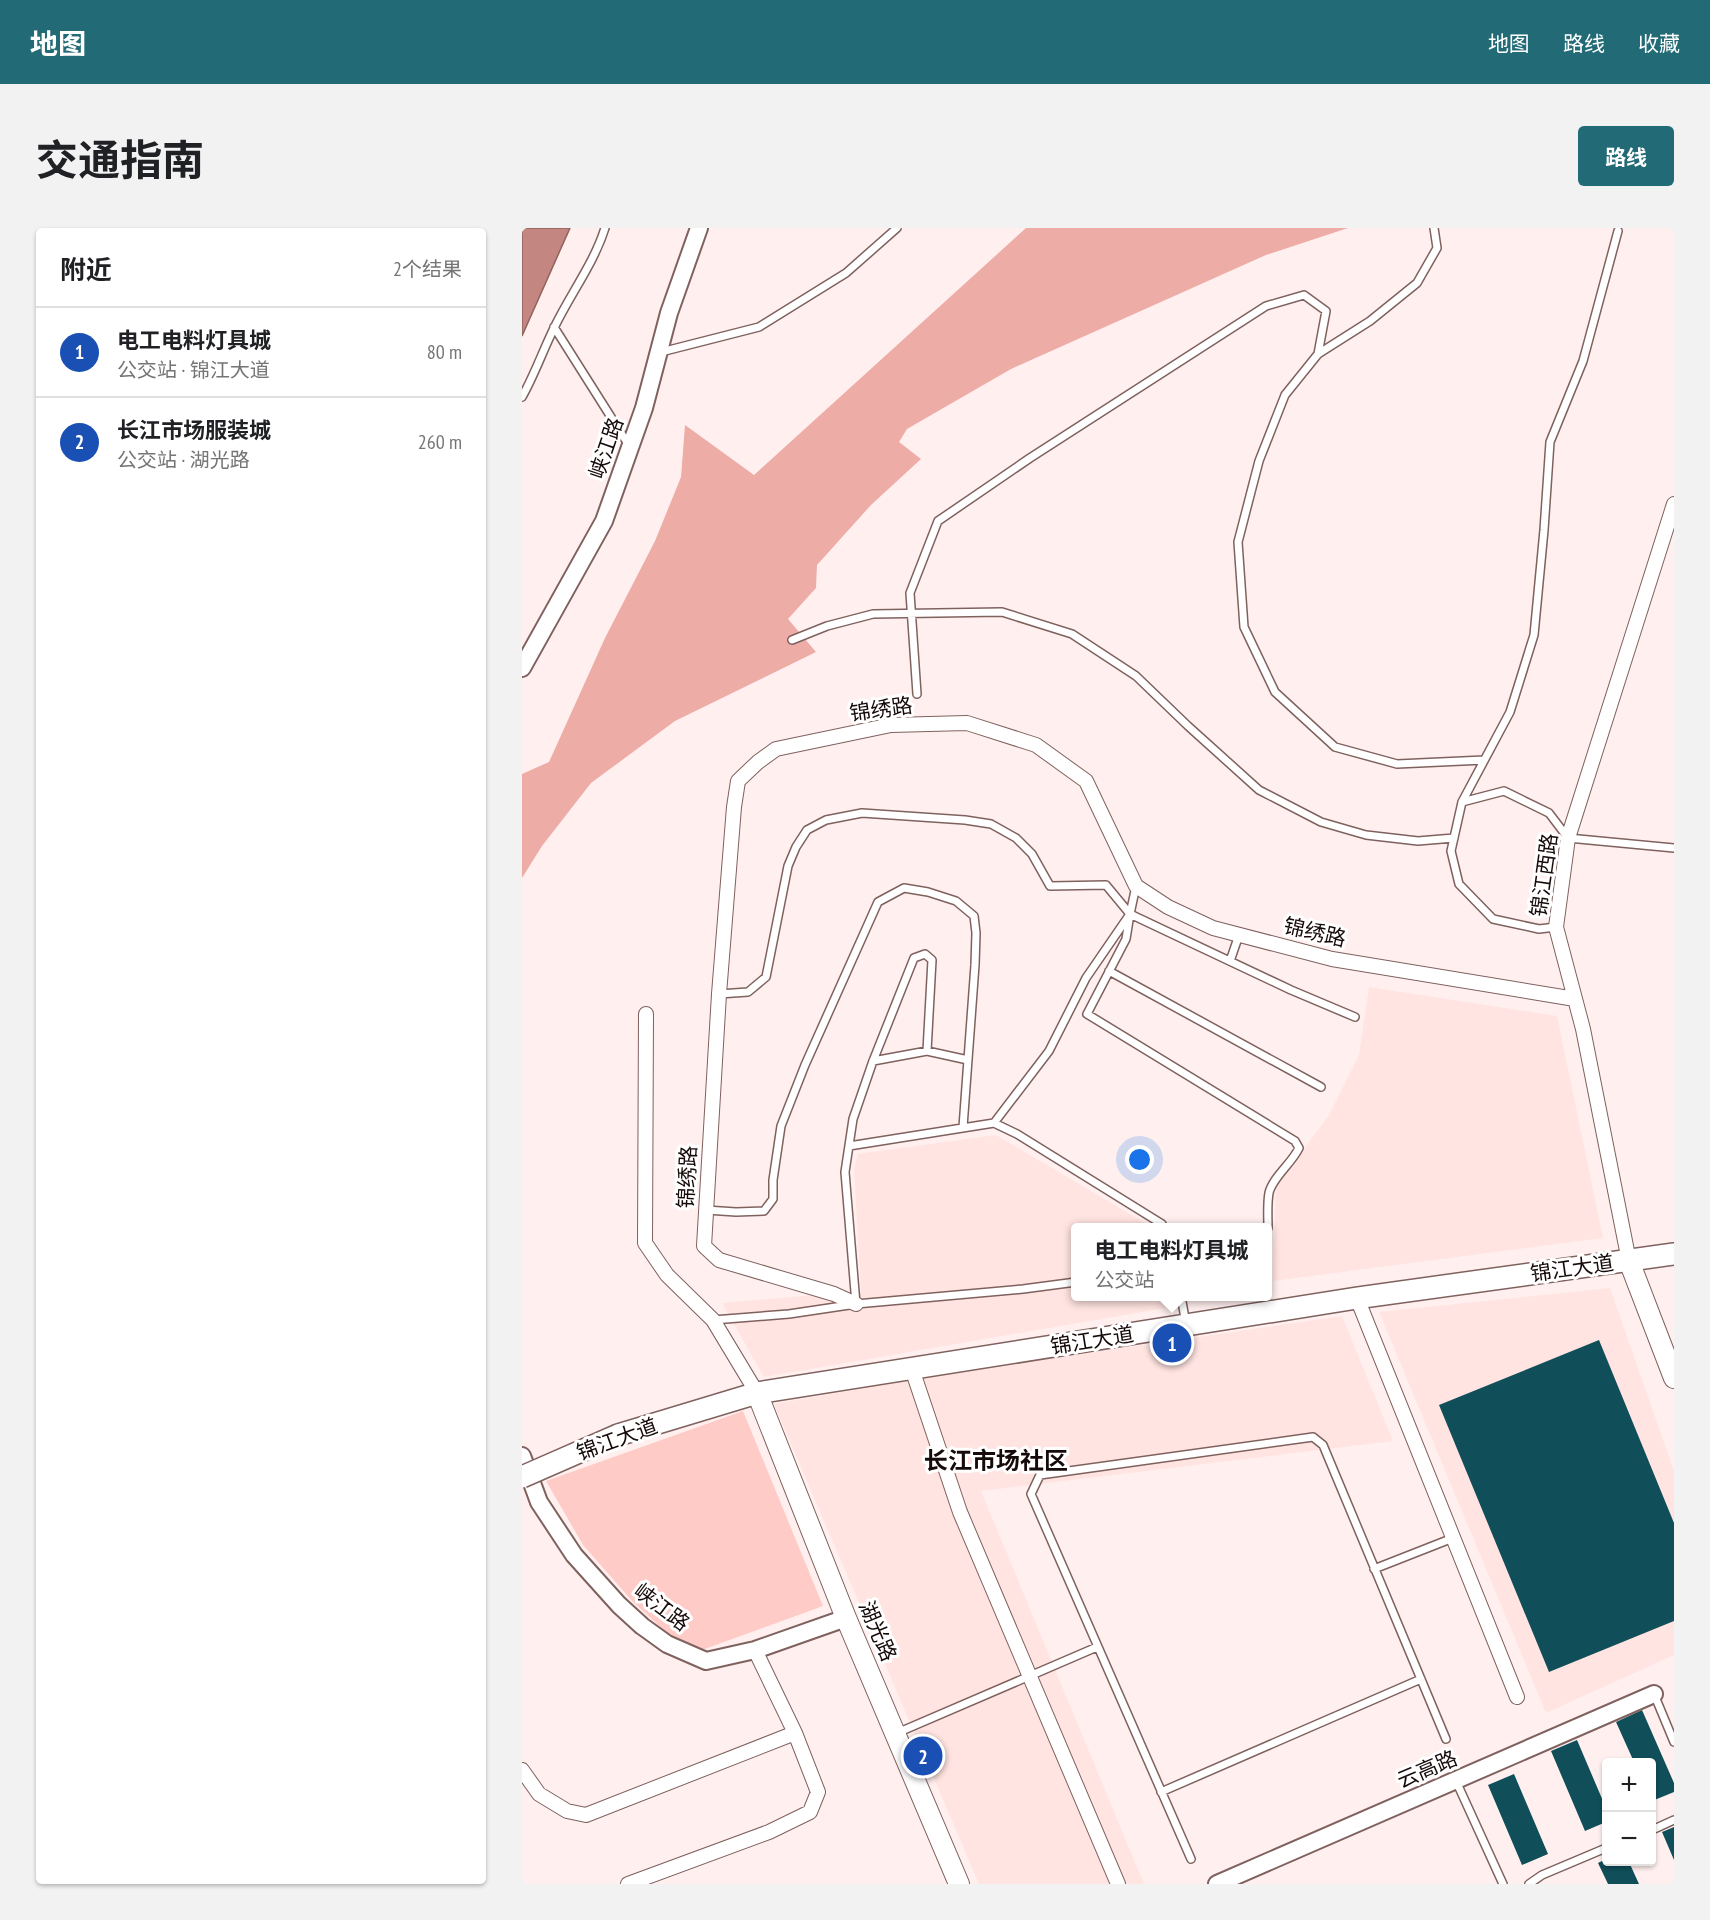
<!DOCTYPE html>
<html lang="zh">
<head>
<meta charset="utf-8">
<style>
	body { margin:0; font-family:"PT Sans Narrow","Noto Sans SC",sans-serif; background:#f2f2f2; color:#202124 }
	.controls { position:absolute; right:18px; bottom:18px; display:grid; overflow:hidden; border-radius:6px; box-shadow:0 2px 4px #0004 }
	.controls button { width:54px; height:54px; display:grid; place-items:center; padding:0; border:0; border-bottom:2px solid #e0e0e0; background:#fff; color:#202124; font:30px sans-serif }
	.you { position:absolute; left:618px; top:932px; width:21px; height:21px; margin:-15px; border:4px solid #fff; border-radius:50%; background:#1a73e8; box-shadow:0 0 0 9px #1a73e833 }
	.badge { display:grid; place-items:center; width:39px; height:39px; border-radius:50%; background:#216a76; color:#fff; font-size:20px; font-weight:700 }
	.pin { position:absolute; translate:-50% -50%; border:3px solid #fff; box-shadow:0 2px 6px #0006 }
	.popup { position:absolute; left:549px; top:995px; width:201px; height:78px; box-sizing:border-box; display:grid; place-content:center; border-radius:6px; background:#fff; filter:drop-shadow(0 2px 4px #0005); font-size:20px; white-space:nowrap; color:#757577 }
	.popup b { font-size:22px; color:#202124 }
	.popup::after { content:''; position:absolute; left:50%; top:100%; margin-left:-12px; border:12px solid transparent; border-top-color:#fff }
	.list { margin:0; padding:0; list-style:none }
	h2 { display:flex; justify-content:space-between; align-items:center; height:78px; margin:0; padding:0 24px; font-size:26px }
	h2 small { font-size:20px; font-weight:400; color:#757577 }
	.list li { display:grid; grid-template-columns:39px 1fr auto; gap:18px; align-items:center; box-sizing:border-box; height:90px; padding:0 24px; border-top:2px solid #e0e0e0 }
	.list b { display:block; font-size:22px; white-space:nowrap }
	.list p { margin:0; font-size:20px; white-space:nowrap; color:#757577 }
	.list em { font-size:20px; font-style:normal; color:#757577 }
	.map { position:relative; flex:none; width:1152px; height:1656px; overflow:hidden; border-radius:6px }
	header { display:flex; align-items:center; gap:36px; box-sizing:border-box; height:84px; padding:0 30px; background:#216a76; color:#fff }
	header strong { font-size:28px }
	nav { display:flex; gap:33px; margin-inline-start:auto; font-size:21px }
	.intro { display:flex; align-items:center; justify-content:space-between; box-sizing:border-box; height:144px; padding:0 36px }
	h1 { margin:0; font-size:42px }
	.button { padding:15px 27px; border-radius:6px; background:#216a76; color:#fff; font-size:21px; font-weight:700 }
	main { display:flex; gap:36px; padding:0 36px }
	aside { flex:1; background:#fff; border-radius:6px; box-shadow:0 2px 4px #0004 }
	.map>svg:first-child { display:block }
	.built { fill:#ffe4e1 }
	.green { fill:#ffcbc6 }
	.forest { fill:#eeaca7 }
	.water { fill:#c48681; stroke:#90615d; stroke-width:1.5 }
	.building { fill:#104e59 }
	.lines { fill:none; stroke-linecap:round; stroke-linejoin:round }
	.service-casing { stroke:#7f615e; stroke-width:10 }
	.minor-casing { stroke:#7f615e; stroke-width:16 }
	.tertiary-casing { stroke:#7f615e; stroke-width:20 }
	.secondary-casing { stroke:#7f615e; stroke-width:22 }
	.primary-casing { stroke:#7f615e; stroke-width:24 }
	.service { stroke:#fff; stroke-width:7 }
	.minor { stroke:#fff; stroke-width:14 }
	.tertiary { stroke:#fff; stroke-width:16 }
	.secondary { stroke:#fff; stroke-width:20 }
	.primary { stroke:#fff; stroke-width:21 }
	.primary-bridge-casing { stroke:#7f615e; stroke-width:24; stroke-linecap:butt }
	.primary-bridge { stroke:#fff; stroke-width:21 }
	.labels { text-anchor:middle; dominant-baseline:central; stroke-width:6; stroke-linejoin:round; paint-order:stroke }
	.street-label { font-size:21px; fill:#160b0a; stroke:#fff }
	.quarter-label { font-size:24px; font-weight:bold; fill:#160b0a; stroke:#fff }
</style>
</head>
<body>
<header>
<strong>地图</strong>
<nav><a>地图</a><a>路线</a><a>收藏</a></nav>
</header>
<div class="intro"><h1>交通指南</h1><a class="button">路线</a></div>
<main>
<aside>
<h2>附近<small>2个结果</small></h2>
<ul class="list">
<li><span class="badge" style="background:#1a4fb4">1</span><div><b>电工电料灯具城</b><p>公交站 · 锦江大道</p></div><em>80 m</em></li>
<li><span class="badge" style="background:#1a4fb4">2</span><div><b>长江市场服装城</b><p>公交站 · 湖光路</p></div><em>260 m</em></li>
</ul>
</aside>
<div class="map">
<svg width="1152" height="1656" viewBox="0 0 1152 1656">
	<rect width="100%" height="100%" fill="#fff0ef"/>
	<path class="built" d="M847,759L1035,788L1081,1010L751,1053L754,959L807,887L837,827Z
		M474,907L630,999L554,1000V1068L647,1069L649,1079L242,1149L200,1075L339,1063L332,941L336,926Z
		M1088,1060L1152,1243V1427L1024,1485L857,1084Z
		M820,1088L871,1213L459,1263L622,1656H457L252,1176L418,1147Z"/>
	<path class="green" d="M221,1183L301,1378L180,1422L146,1406L111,1374L61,1317L24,1253Z"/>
	<path class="forest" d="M504,0H826L744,27L489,141L385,201L377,214L399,231L349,277L295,337L294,360L266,391L294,424L153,493L69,555L20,618L0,650V546L27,534L83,410L133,313L159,249L163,197L232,247Z"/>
	<path class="water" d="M0,0H48L0,108Z"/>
	<path class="building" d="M1077,1112L1152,1295V1393L1027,1444L917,1177Z
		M1120,1482L1152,1555V1564L1130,1573V1534H1112L1094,1494Z
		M1055,1512L1084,1580V1594L1063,1603L1029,1523Z
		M992,1546L1026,1626L1000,1637L966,1557Z
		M1152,1599V1632L1140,1604Z
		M1084,1631V1634H1107L1117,1656H1086L1076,1635Z"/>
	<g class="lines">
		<defs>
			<path id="service" d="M912,0L915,20L895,55L848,93L796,126L763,167L737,233L716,314L722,399L753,464L813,519L875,536L962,532
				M32,99L106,216
				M139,124L237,99L324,45L375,0
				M0,169C13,146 21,122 33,98C49,65 72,35 83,0
				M270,412L305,398L351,386L480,384L550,406L614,448L666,498L737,562L799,594L844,607L896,613L932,610
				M395,466L388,365L416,293L508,230L744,78L782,67L804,83L796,126
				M940,574L982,563L1027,585L1046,610L1152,620
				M608,686L604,711L565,786L773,913L777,920C770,935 750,950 747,965C745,976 746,989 746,1000
				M1034,699L1017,701L971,691L937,656L929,623L940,574L988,484L1012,407L1022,302L1028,214L1061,133L1096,3
				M708,733L717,707
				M587,743L799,859
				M197,766L226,764L244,749L266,638L274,619L285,602L304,592L340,585L443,592L469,596L494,610L510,626L528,658L584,657L608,686L769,762L833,789
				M351,833L405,823L446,832
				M472,895L527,823L564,750L608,686L614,658
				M327,918L472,895L495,906L640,996L642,1000
				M184,982L214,984L242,983L251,971V952L259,898L283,837L356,674L382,660L406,664L434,673L452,688L454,705L453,737L441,899
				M659,1068L664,1096
				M334,1076L323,944L331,891L351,833L392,730L403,726L410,732L405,823
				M191,1092L267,1086L334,1076L501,1061L554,1054
				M852,1341L931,1310
				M1132,1466L1152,1514
				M375,1505L575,1419
				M934,1553L981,1656
				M639,1564L899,1451
				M1130,1602L1152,1592
				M669,1631L509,1266L518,1247L791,1209L801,1217L924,1511
				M1007,1656L1020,1647L1084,1620"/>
			<path id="minor" d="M124,786L123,1015L145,1047L191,1092L235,1165
				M1107,1033L1061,801L1034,699L1046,610L1152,276
				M835,1070L995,1469
				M334,1076L312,1066L197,1032L182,1018L197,766L212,579L216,553L236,534L254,521L369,497L445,495L514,517L564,553L614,658L646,679L691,700L810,731L1053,771
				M390,1141L438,1284L596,1656
				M0,1542L17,1566L45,1583L64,1587L273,1505
				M106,1656L247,1604L288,1584L296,1564L273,1505L233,1422"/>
			<path id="tertiary" d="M0,440L82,293L122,180L147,85L177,0
				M0,1228L17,1274L52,1327L97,1377L120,1398L145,1416L184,1433L233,1422L324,1390
				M695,1656L1132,1466"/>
			<path id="secondary" d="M1107,1033L1152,1150
				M235,1165L324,1390L437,1656"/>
			<path id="primary" d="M96,1207L235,1165L835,1070L1152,1026"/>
		</defs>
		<use href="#service" class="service-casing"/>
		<use href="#minor" class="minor-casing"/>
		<use href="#tertiary" class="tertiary-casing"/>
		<use href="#secondary" class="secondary-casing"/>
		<use href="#primary" class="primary-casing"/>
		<use href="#service" class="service"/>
		<use href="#minor" class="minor"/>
		<use href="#tertiary" class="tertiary"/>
		<use href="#secondary" class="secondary"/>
		<use href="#primary" class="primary"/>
		<defs>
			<path id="primary-bridge" d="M0,1249L96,1207"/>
		</defs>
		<use href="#primary-bridge" class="primary-bridge-casing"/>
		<use href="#primary-bridge" class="primary-bridge"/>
	</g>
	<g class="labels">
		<g class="street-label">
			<text transform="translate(84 220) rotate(-71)">峡江路</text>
			<text transform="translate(359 481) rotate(-8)">锦绣路</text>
			<text transform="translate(1022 647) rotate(-82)">锦江西路</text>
			<text transform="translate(793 704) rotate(13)">锦绣路</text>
			<text transform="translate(165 949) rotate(-87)">锦绣路</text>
			<text transform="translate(1050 1040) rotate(-8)">锦江大道</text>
			<text transform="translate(570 1112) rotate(-9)">锦江大道</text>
			<text transform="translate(95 1211) rotate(-20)">锦江大道</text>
			<text transform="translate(140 1379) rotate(37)">峡江路</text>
			<text transform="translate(356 1403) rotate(67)">湖光路</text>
			<text transform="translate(905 1541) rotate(-23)">云高路</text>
		</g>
		<g class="quarter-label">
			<text x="474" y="1232">长江市场社区</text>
		</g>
	</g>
</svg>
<div class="controls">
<button>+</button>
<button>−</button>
</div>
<div class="you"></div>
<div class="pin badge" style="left:650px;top:1115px;background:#1a4fb4">1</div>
<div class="popup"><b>电工电料灯具城</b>公交站</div>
<div class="pin badge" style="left:401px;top:1528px;background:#1a4fb4">2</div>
</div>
</main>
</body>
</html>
